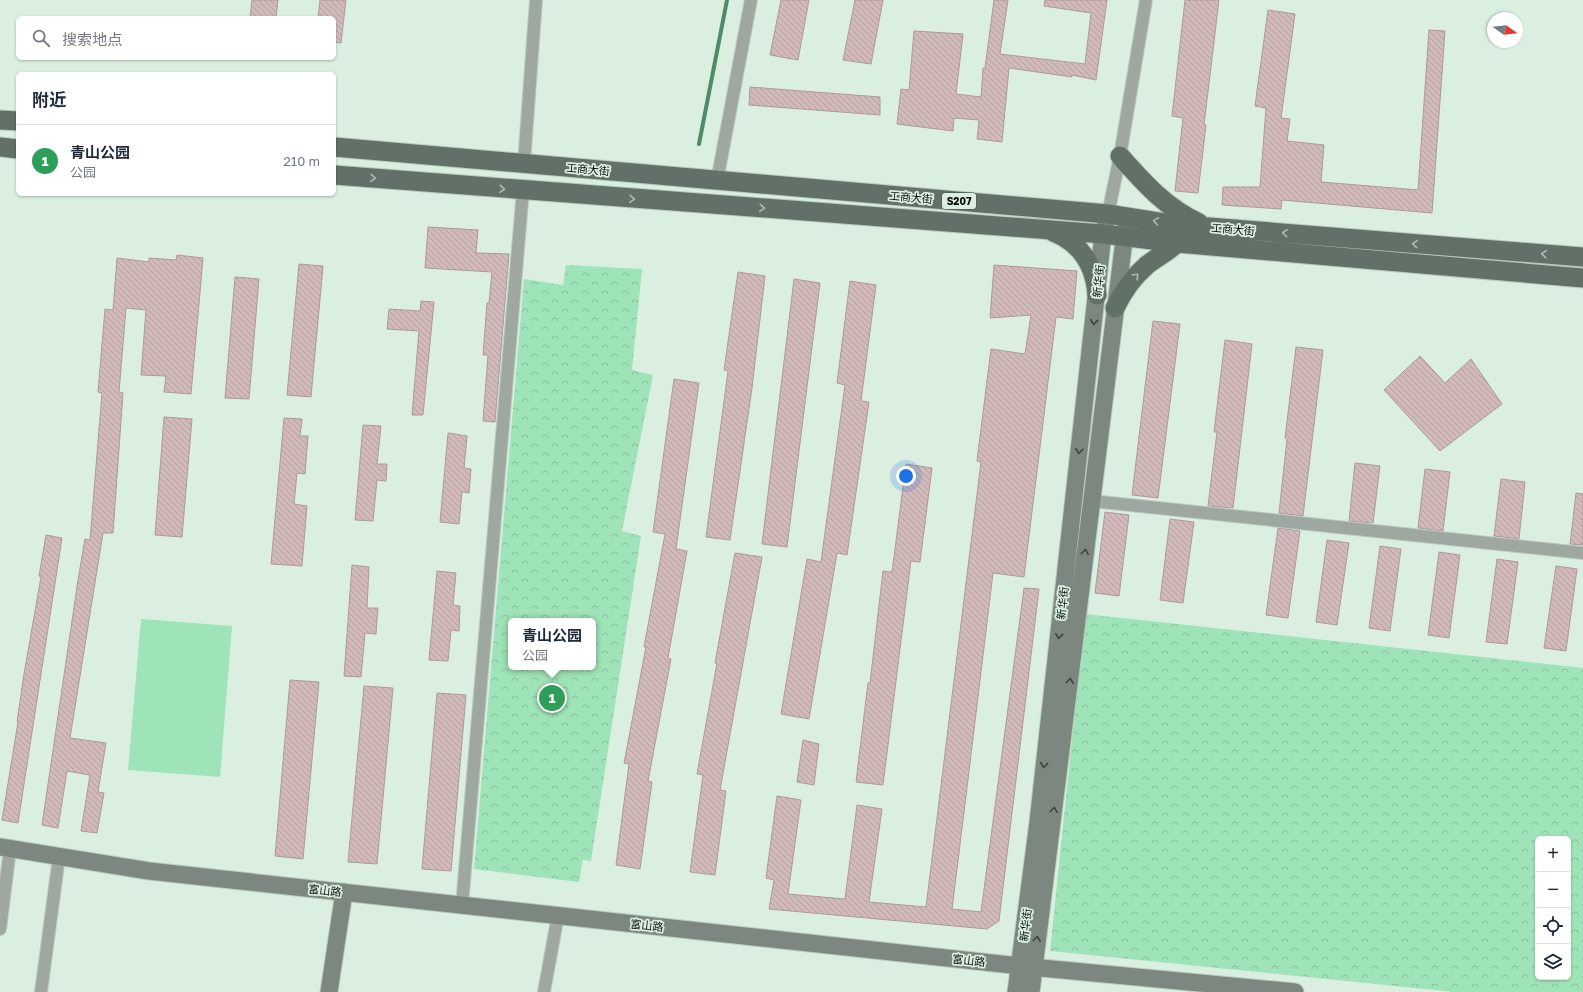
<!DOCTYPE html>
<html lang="zh">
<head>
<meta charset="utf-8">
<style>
	body { margin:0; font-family:"Golos Text","Noto Sans SC",sans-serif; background:#f6f6f7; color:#1f2937 }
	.controls { position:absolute; right:12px; bottom:12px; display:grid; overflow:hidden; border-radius:6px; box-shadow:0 1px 3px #0004 }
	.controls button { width:36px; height:36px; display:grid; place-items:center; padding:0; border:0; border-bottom:1px solid #e0e1e3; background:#fff; color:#1f2937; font:20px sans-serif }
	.compass { position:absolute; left:1487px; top:12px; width:36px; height:36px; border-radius:50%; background:#fff; box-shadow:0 1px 3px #0004; rotate:105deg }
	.you { position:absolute; left:906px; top:476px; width:14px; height:14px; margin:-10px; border:3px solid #fff; border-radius:50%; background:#1a73e8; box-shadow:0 0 0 6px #1a73e833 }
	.badge { display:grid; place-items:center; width:26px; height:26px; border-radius:50%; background:#d93025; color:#fff; font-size:13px; font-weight:700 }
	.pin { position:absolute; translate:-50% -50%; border:2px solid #fff; box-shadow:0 1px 4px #0006 }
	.popup { position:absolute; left:508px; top:618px; width:88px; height:52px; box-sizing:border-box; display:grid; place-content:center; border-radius:6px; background:#fff; filter:drop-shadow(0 1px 3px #0005); font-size:13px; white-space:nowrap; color:#747a83 }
	.popup b { font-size:15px; color:#1f2937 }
	.popup::after { content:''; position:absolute; left:50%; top:100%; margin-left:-8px; border:8px solid transparent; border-top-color:#fff }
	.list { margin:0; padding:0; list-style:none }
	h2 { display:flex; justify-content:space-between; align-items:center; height:52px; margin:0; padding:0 16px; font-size:17px }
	h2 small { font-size:13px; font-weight:400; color:#747a83 }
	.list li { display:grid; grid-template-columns:26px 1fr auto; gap:12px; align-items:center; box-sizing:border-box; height:72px; padding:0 16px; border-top:1px solid #e0e1e3 }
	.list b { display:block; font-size:15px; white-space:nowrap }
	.list p { margin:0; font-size:13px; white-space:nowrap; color:#747a83 }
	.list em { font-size:13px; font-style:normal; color:#747a83 }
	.icon { flex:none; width:22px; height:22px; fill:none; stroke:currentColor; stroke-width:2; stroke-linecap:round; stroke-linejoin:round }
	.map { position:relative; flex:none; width:1583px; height:992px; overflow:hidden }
	.search { position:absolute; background:#fff; box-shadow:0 1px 3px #0004; left:16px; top:16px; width:320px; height:44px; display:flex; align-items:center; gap:10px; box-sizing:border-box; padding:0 14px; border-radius:6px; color:#747a83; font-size:15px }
	.panel { position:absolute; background:#fff; box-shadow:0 1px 3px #0004; left:16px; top:72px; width:320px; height:124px; border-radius:6px }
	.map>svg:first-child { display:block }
	.green { fill:#9fe3b8 }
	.park { fill:url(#park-crowns); fill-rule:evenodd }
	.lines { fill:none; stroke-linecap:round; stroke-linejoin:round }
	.stream { stroke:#4e8c66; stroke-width:4 }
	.building { fill:url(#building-back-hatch); stroke:#b09899 }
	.street-casing { stroke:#b9cbbf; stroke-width:14 }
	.secondary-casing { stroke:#b9cbbf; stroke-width:19 }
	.primary-casing { stroke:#b9cbbf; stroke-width:21 }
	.street { stroke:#9fa7a1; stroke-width:12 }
	.secondary { stroke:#7b877f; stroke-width:17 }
	.primary { stroke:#627167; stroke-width:19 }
	.oneway { stroke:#abbdb0 }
	.oneway2 { stroke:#3c453f }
	.labels { text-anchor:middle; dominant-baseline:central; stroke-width:3.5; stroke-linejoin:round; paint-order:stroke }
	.shield { fill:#dbefe1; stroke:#47524a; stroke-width:1 }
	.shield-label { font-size:10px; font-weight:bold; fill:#080f0a }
	.street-label { font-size:11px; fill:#080f0a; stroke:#dbefe1 }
</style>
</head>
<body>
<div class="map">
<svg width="1583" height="992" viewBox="0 0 1583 992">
	<defs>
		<pattern id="park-crowns" width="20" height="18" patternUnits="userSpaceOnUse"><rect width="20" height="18" fill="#9fe3b8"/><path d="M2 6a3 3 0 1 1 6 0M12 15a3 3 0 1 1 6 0" fill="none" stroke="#87c29d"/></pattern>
		<pattern id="building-back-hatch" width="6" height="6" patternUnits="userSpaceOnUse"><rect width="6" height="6" fill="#d2baba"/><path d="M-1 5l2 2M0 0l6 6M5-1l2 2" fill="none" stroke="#b39f9f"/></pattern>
	</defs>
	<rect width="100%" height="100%" fill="#dbefe1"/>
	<path class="green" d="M141,619L232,626L220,777L128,770Z"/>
	<path class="park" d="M566,265L642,269L632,370L653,375L622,531L641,536L591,861L583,860L579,882L474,869L524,279L563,285ZM511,621H593V667H511Z
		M1085,614L1583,668V992H1454L1050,951ZM1538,839H1568V977H1538Z"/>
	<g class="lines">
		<path class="stream" d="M699,144L727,0"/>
	</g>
	<path class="building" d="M252,0H278L276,18H250Z
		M320,0H346L341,43L334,42V18H318Z
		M781,0H809L798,60L770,55Z
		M855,0H883L871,64L843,60Z
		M994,0H1008L1000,54L1085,64L1091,13L1044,6L1045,0H1107L1096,80L1072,75V77L1009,68L1002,142L977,139L979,120L954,118L953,131L897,124L901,89L909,90L914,31L963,34L956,94L981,97L983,68H985Z
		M1185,0H1219L1204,125H1206L1198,193L1175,191L1183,118L1172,116Z
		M1268,10L1295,14L1281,118L1290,119L1287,141L1324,145L1321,182L1418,190L1429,30L1445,31L1432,213L1282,200L1281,209L1222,205L1223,187H1260L1266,108L1255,106Z
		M750,87L880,97V115L749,105Z
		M428,227L478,230L476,253L509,254L495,422L483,421L488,355H483L487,303H489L492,272L425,268Z
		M177,255L203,258L191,394L164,392L166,376L141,375L146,310L126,308L119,392L123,393L113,533H103L70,738L106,743L98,792L104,793L97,833L81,831L90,775L67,771L58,828L42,825L78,580L85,539L90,540L102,393L98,392L105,309L113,310L117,258L149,262V258L176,260Z
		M299,264L323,266L311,397L287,395Z
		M994,265L1077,271L1073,319L1056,317L1024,577L993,573L966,796L952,909L981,912L1024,588L1039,589L999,921L987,929L769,909L774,880L766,878L777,796L801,800L788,894L845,899L857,805L882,809L869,902L926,907L981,462L977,461L991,349L1025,354L1031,315L990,318Z
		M738,272L765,276L752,388L730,540L706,537L728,371L724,370Z
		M235,277L259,279L249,399L225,398Z
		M794,279L820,283L787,547L762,544Z
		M850,281L876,285L861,401L869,402L847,555L837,553L809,719L781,714L807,559L821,562L845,385L837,383Z
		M421,301L434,302L423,415H412L419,331L387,329L389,309L420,311Z
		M1153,321L1180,324L1158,498L1132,495Z
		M1225,340L1252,344L1233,508L1208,506L1217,432H1214Z
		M1296,347L1323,350L1303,516L1279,513L1287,439L1285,438Z
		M1420,356L1445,383L1471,359L1502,404L1440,451L1384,390Z
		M674,379L699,383L676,549L687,551L668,658L671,659L648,781L652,782L640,869L616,865L629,764L624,763L646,647H644L665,534L653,532Z
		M164,417L192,419L182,537L155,535Z
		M284,418L302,419L300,436H308L305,474L297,473L294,504L307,506L302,566L271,564Z
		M363,425L381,426L377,464H387L386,481L377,480L373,521L355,520Z
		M448,433L467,436L464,468L471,469L469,493L462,492L459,524L440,522Z
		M1355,463L1380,466L1373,523L1349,521Z
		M906,464L932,468L920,562L911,561L883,785L856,782L868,683H870L883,571L892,572Z
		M1425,469L1450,472L1443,531L1418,528Z
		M1501,479L1525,482L1519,539L1494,536Z
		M1576,493L1583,494V545L1570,544Z
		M1105,512L1129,515L1119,596L1095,593Z
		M1170,519L1194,522L1183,603L1160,600Z
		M1278,528L1300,531L1288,618L1266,615Z
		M46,535L62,538L18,823L2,820L18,722H17L24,674L41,577L39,576Z
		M1327,540L1349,543L1337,625L1316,622Z
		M1380,546L1401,549L1390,631L1369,628Z
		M1439,552L1460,555L1449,638L1428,635Z
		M735,553L762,557L720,790L726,791L715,875L690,872L703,775L697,774L717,663H715Z
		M1497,559L1518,562L1507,644L1486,642Z
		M352,565L369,567L367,608H378L376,634L365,633L361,677L344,676Z
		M1556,566L1577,569L1566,651L1544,648Z
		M437,571L456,573L453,605L460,606L459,631L451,630L448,661L429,660Z
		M290,680L319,682L303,859L275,856Z
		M364,686L393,688L377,864L348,862Z
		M437,693L466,695L451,871L422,869Z
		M803,740L819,744L814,785L797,782Z"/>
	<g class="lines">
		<defs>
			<path id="street" d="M524,163L536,0
				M717,181L751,0
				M1108,214L1120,156L1146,0
				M1092,501L1583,553
				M462,905L523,190
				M0,929L10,849
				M41,992L59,857
				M544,992L558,915"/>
			<path id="secondary" d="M0,847L149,871L1020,966L1295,992
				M329,992L344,892
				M1016,992L1038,822L1103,234L1108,214
				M1031,992L1126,224"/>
			<path id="primary" d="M0,120L18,121
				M0,147L18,149
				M334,147L1108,214L1171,224L1583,257
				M1120,156C1144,183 1166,208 1199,223
				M334,175L1103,234L1177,243L1583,278
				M1053,232C1081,243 1095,266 1097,295
				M1115,308C1123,291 1133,277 1147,265C1157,257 1168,252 1177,243"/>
		</defs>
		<use href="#street" class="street-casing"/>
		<use href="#secondary" class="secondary-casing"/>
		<use href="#primary" class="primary-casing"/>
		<use href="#street" class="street"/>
		<use href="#secondary" class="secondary"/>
		<use href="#primary" class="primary"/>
	</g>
	<defs><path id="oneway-chevron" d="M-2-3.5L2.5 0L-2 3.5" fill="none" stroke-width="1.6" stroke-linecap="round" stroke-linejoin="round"/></defs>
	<g class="oneway">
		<use href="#oneway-chevron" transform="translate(373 178) rotate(5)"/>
		<use href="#oneway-chevron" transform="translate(502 189) rotate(5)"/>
		<use href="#oneway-chevron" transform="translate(632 199) rotate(4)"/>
		<use href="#oneway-chevron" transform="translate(762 208) rotate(4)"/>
		<use href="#oneway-chevron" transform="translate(1156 221) rotate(-171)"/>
		<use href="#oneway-chevron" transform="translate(1285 233) rotate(-175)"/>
		<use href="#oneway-chevron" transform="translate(1415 244) rotate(-175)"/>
		<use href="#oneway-chevron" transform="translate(1544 254) rotate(-175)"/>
		<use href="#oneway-chevron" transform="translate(1136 276) rotate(-46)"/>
	</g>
	<g class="oneway2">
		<use href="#oneway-chevron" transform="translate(1094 322) rotate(96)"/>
		<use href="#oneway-chevron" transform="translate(1079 451) rotate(96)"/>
		<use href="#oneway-chevron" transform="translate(1085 552) rotate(-83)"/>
		<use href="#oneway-chevron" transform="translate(1059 636) rotate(96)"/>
		<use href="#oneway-chevron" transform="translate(1070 681) rotate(-83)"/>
		<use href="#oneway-chevron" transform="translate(1044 765) rotate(96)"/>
		<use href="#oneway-chevron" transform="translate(1054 810) rotate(-83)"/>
		<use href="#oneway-chevron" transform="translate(1037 939) rotate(-83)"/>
	</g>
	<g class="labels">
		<rect class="shield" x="942" y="193" width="34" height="16" rx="3"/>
		<g class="shield-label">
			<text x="959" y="201">S207</text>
		</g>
		<g class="street-label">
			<text transform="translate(588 169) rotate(5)">工商大街</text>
			<text transform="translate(911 197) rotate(5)">工商大街</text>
			<text transform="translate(1233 229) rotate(5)">工商大街</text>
			<text transform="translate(1098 281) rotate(-84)">新华街</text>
			<text transform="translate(1062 603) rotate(-84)">新华街</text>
			<text transform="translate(325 890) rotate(6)">富山路</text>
			<text transform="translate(647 925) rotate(6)">富山路</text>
			<text transform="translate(1025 925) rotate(-83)">新华街</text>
			<text transform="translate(969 960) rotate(6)">富山路</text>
		</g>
	</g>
</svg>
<div class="controls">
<button>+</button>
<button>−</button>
<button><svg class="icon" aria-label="locate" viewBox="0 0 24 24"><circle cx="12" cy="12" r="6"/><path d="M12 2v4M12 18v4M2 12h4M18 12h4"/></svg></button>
<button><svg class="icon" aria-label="layers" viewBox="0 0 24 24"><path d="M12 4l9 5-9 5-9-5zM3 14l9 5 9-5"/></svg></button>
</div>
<svg class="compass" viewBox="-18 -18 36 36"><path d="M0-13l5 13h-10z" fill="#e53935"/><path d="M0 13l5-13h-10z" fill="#747a83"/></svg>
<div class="you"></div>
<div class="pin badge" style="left:552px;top:698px;background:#2e9e5b">1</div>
<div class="popup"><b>青山公园</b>公园</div>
<div class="search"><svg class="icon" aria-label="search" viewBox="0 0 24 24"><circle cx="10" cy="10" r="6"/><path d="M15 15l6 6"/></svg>搜索地点</div>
<section class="panel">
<h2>附近<small></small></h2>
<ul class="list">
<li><span class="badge" style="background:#2e9e5b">1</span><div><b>青山公园</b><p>公园</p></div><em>210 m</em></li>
</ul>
</section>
</div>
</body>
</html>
